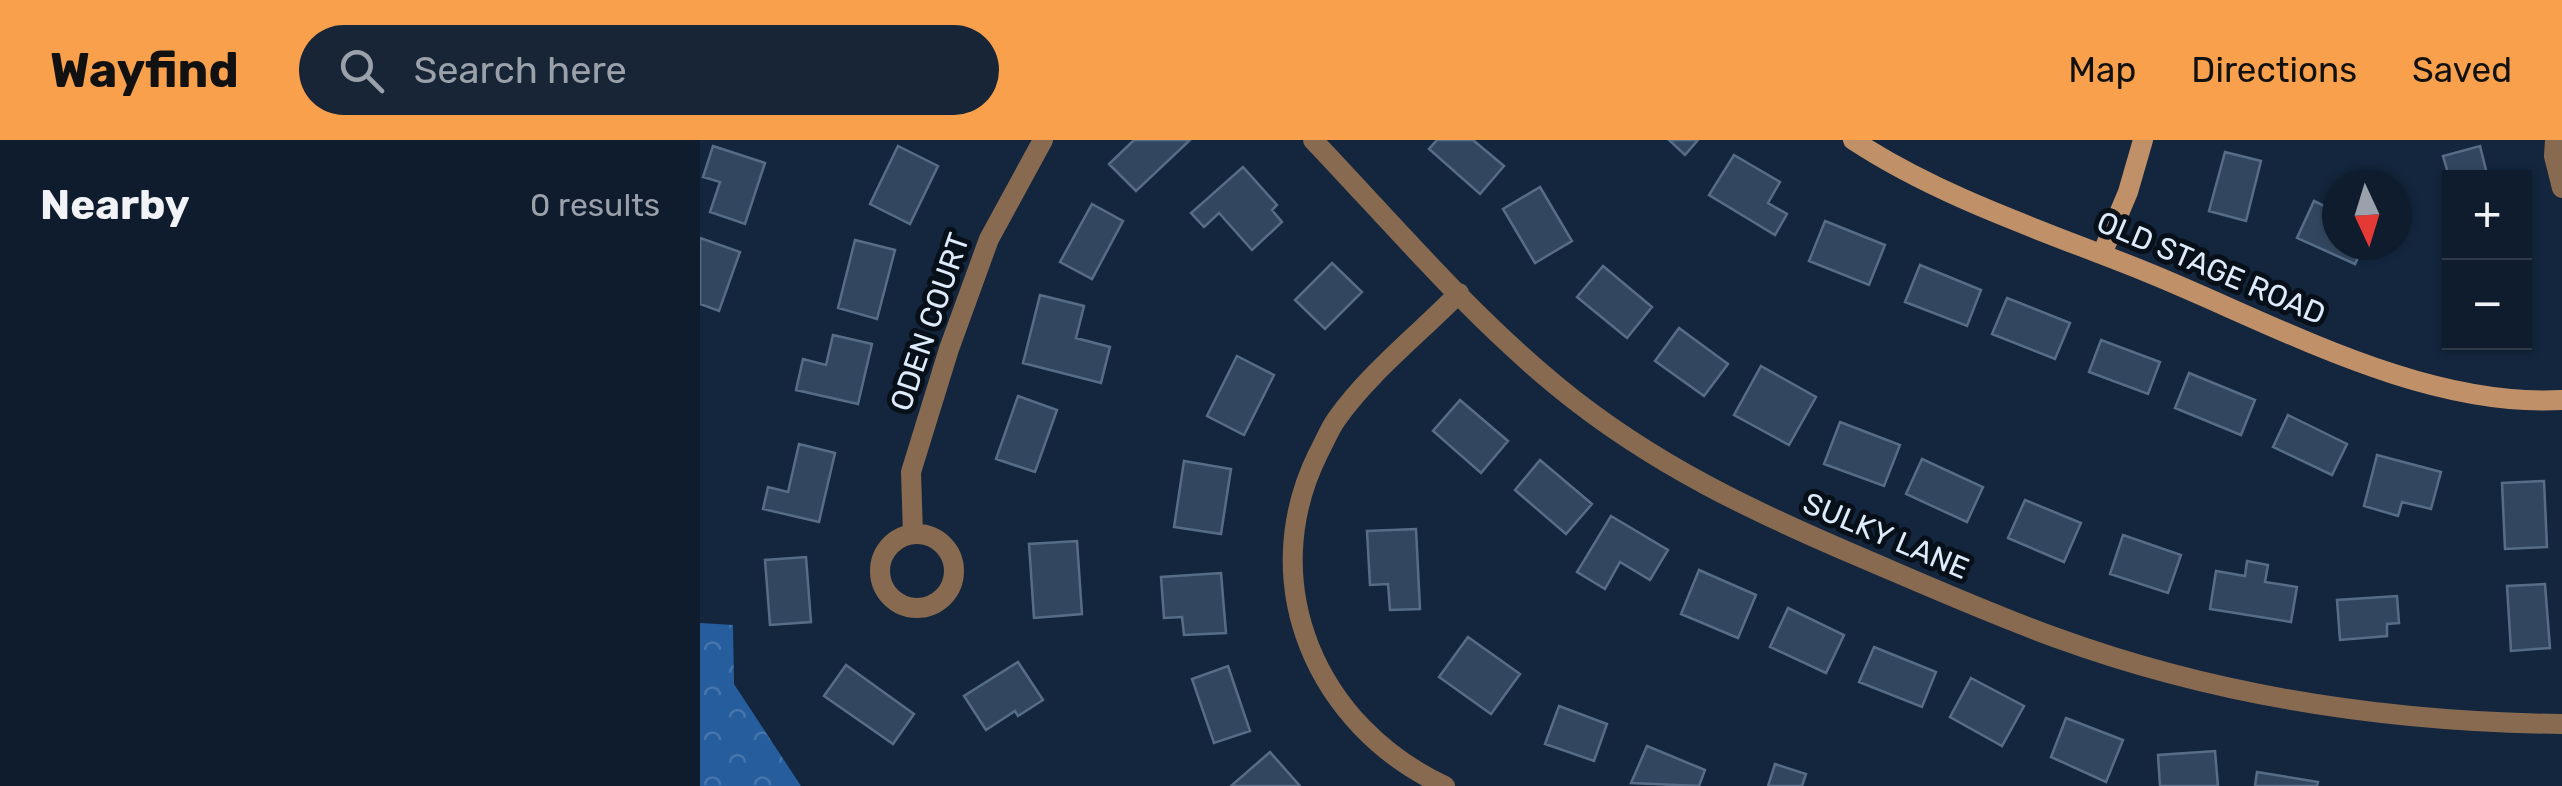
<!DOCTYPE html>
<html lang="en">
<head>
<meta charset="utf-8">
<style>
	body { margin:0; font-family:Rubik,sans-serif; background:#172536; color:#f1f3f6 }
	.controls { position:absolute; right:30px; top:30px; display:grid; overflow:hidden; border-radius:0px; box-shadow:0 2px 8px #0004 }
	.controls button { width:90px; height:90px; display:grid; place-items:center; padding:0; border:0; border-bottom:2px solid #2e3a4a; background:#0e1c2e; color:#f1f3f6; font:50px sans-serif }
	.compass { position:absolute; left:1622px; top:30px; width:90px; height:90px; border-radius:50%; background:#0e1c2e; box-shadow:0 2px 8px #0004; rotate:176deg }
	.list { margin:0; padding:0; list-style:none }
	h2 { display:flex; justify-content:space-between; align-items:center; height:130px; margin:0; padding:0 40px; font-size:42px }
	h2 small { font-size:32px; font-weight:400; color:#9ba1aa }
	.icon { flex:none; width:55px; height:55px; fill:none; stroke:currentColor; stroke-width:2; stroke-linecap:round; stroke-linejoin:round }
	.map { position:relative; flex:none; width:1862px; height:646px; overflow:hidden }
	header { display:flex; align-items:center; gap:60px; box-sizing:border-box; height:140px; padding:0 50px; background:#f9a04c; color:#111 }
	header strong { font-size:48px }
	nav { display:flex; gap:55px; margin-inline-start:auto; font-size:35px }
	.search { width:700px; height:90px; background:#172536; display:flex; align-items:center; gap:25px; box-sizing:border-box; padding:0 35px; border-radius:55px; color:#9ba1aa; font-size:38px }
	main { display:flex }
	aside { flex:1; background:#0e1c2e }
	.map>svg:first-child { display:block }
	.forest { fill:url(#forest-crowns) }
	.building { fill:#32475f; stroke:#576d87; stroke-width:2.5 }
	.lines { fill:none; stroke-linecap:round; stroke-linejoin:round }
	.street { stroke:#886a51; stroke-width:20 }
	.secondary { stroke:#c09068; stroke-width:20 }
	.labels { text-anchor:middle; dominant-baseline:central; stroke-width:10; stroke-linejoin:round; paint-order:stroke }
	.street-label { font-size:30px; fill:#deebfa; stroke:#070f19 }
</style>
</head>
<body>
<header>
<strong>Wayfind</strong>
<div class="search"><svg class="icon" aria-label="search" viewBox="0 0 24 24"><circle cx="10" cy="10" r="6"/><path d="M15 15l6 6"/></svg>Search here</div>
<nav><a>Map</a><a>Directions</a><a>Saved</a></nav>
</header>
<main>
<aside>
<h2>Nearby<small>0 results</small></h2>
<ul class="list">
</ul>
</aside>
<div class="map">
<svg width="1862" height="646" viewBox="0 0 1862 646">
	<defs>
		<pattern id="forest-crowns" width="20" height="18" patternUnits="userSpaceOnUse" patternTransform="scale(2.5)"><rect width="20" height="18" fill="#265e9d"/><path d="M2 6a3 3 0 1 1 6 0M12 15a3 3 0 1 1 6 0" fill="none" stroke="#4575ac"/></pattern>
	</defs>
	<rect width="100%" height="100%" fill="#13263d"/>
	<path class="forest" d="M0,483L33,485L34,544L101,646H0Z"/>
	<path class="building" d="M434,0H490L436,51L409,24Z
		M737,0H773L804,26L780,54L729,9Z
		M969,0H998L985,15Z
		M13,6L65,23L45,84L10,72L20,42L3,37Z
		M198,6L238,26L210,84L170,64Z
		M1780,6L1788,38H1750V40L1743,16Z
		M1525,12L1561,21L1546,81L1509,71Z
		M1034,15L1080,42L1068,63L1087,74L1075,95L1009,55Z
		M543,27L577,65L572,70L582,82L552,110L519,73L504,87L491,73Z
		M840,47L872,101L835,123L803,69Z
		M1614,61L1637,72V105H1664L1655,124L1597,98Z
		M392,64L423,81L392,139L360,122Z
		M1125,81L1185,105L1169,145L1109,121Z
		M0,98L40,112L19,171L0,164Z
		M155,100L195,110L177,179L138,168Z
		M632,123L662,152L625,189L595,160Z
		M1220,125L1281,150L1267,186L1205,162Z
		M903,126L952,167L927,198L877,157Z
		M340,155L384,166L376,198L410,207L401,243L323,223Z
		M1307,158L1370,183L1355,219L1292,194Z
		M979,188L1028,224L1004,256L955,221Z
		M133,195L172,204L158,264L96,250L103,219L126,225Z
		M1401,200L1460,222L1448,254L1389,232Z
		M537,216L574,235L544,295L507,276Z
		M1061,226L1116,257L1089,305L1034,275Z
		M1489,233L1555,260L1541,295L1475,268Z
		M318,256L357,270L335,332L296,319Z
		M760,260L808,301L781,333L733,291Z
		M1588,275L1647,304L1632,335L1573,307Z
		M1140,282L1200,305L1184,346L1124,324Z
		M99,304L135,313L119,382L63,369L68,347L88,352Z
		M1677,315L1741,332L1731,369L1702,362L1698,376L1664,366Z
		M1222,319L1283,347L1267,382L1206,354Z
		M840,320L892,364L866,394L815,350Z
		M484,321L531,329L521,394L474,387Z
		M1844,341L1847,407L1805,409L1802,343Z
		M1325,360L1381,383L1364,422L1308,398Z
		M911,376L968,410L950,440L920,422L905,449L877,432Z
		M716,389L720,469L690,470L688,444L670,445L667,391Z
		M1423,395L1481,415L1468,453L1410,434Z
		M377,401L382,474L334,478L329,404Z
		M106,417L111,482L70,485L65,420Z
		M1547,421L1568,425L1565,442L1597,447L1591,482L1510,469L1516,431L1545,436Z
		M999,430L1056,455L1038,498L981,474Z
		M521,433L526,493L484,495L482,477L464,478L461,437Z
		M1845,444L1850,508L1811,511L1807,446Z
		M1697,456L1699,483L1687,484V496L1640,500L1637,460Z
		M1088,468L1144,495L1126,533L1070,507Z
		M768,497L820,534L791,574L739,537Z
		M1174,507L1236,532L1222,567L1159,542Z
		M318,522L343,560L318,576L315,571L286,590L264,556Z
		M146,525L214,574L193,604L124,556Z
		M528,526L550,591L514,603L492,539Z
		M1271,538L1324,566L1302,606L1250,577Z
		M859,566L907,584L894,621L845,604Z
		M1366,578L1423,600L1406,642L1351,617Z
		M947,606L1005,630L999,646L931,643Z
		M1515,611L1518,646H1460L1458,615Z
		M570,612L600,646H531Z
		M1075,624L1106,634L1102,646H1068Z
		M1557,632L1618,642L1617,646H1555Z"/>
	<g class="lines">
		<path class="street" d="M613,0C692,83 769,174 858,247C953,325 1056,373 1167,420C1230,447 1293,475 1357,498C1519,557 1690,582 1862,584
			M1855,0L1854,16L1862,48
			M213,394L211,332L249,209L289,99L343,0
			M180 431a37 37 0 1 1 74 0a37 37 0 1 1-74 0Z
			M745,646C617,587 554,444 618,314C624,303 629,290 636,280C669,233 719,194 759,153"/>
		<path class="secondary" d="M1153,0C1241,58 1347,92 1444,131C1573,183 1720,268 1862,260
			M1402,114L1428,52L1443,0"/>
	</g>
	<g class="labels">
		<g class="street-label">
			<text transform="translate(1511 128) rotate(23)">OLD STAGE ROAD</text>
			<text transform="translate(230 182) rotate(-71)">ODEN COURT</text>
			<text transform="translate(1186 396) rotate(23)">SULKY LANE</text>
		</g>
	</g>
</svg>
<div class="controls">
<button>+</button>
<button>−</button>
</div>
<svg class="compass" viewBox="-18 -18 36 36"><path d="M0-13l5 13h-10z" fill="#e53935"/><path d="M0 13l5-13h-10z" fill="#9ba1aa"/></svg>
</div>
</main>
</body>
</html>
